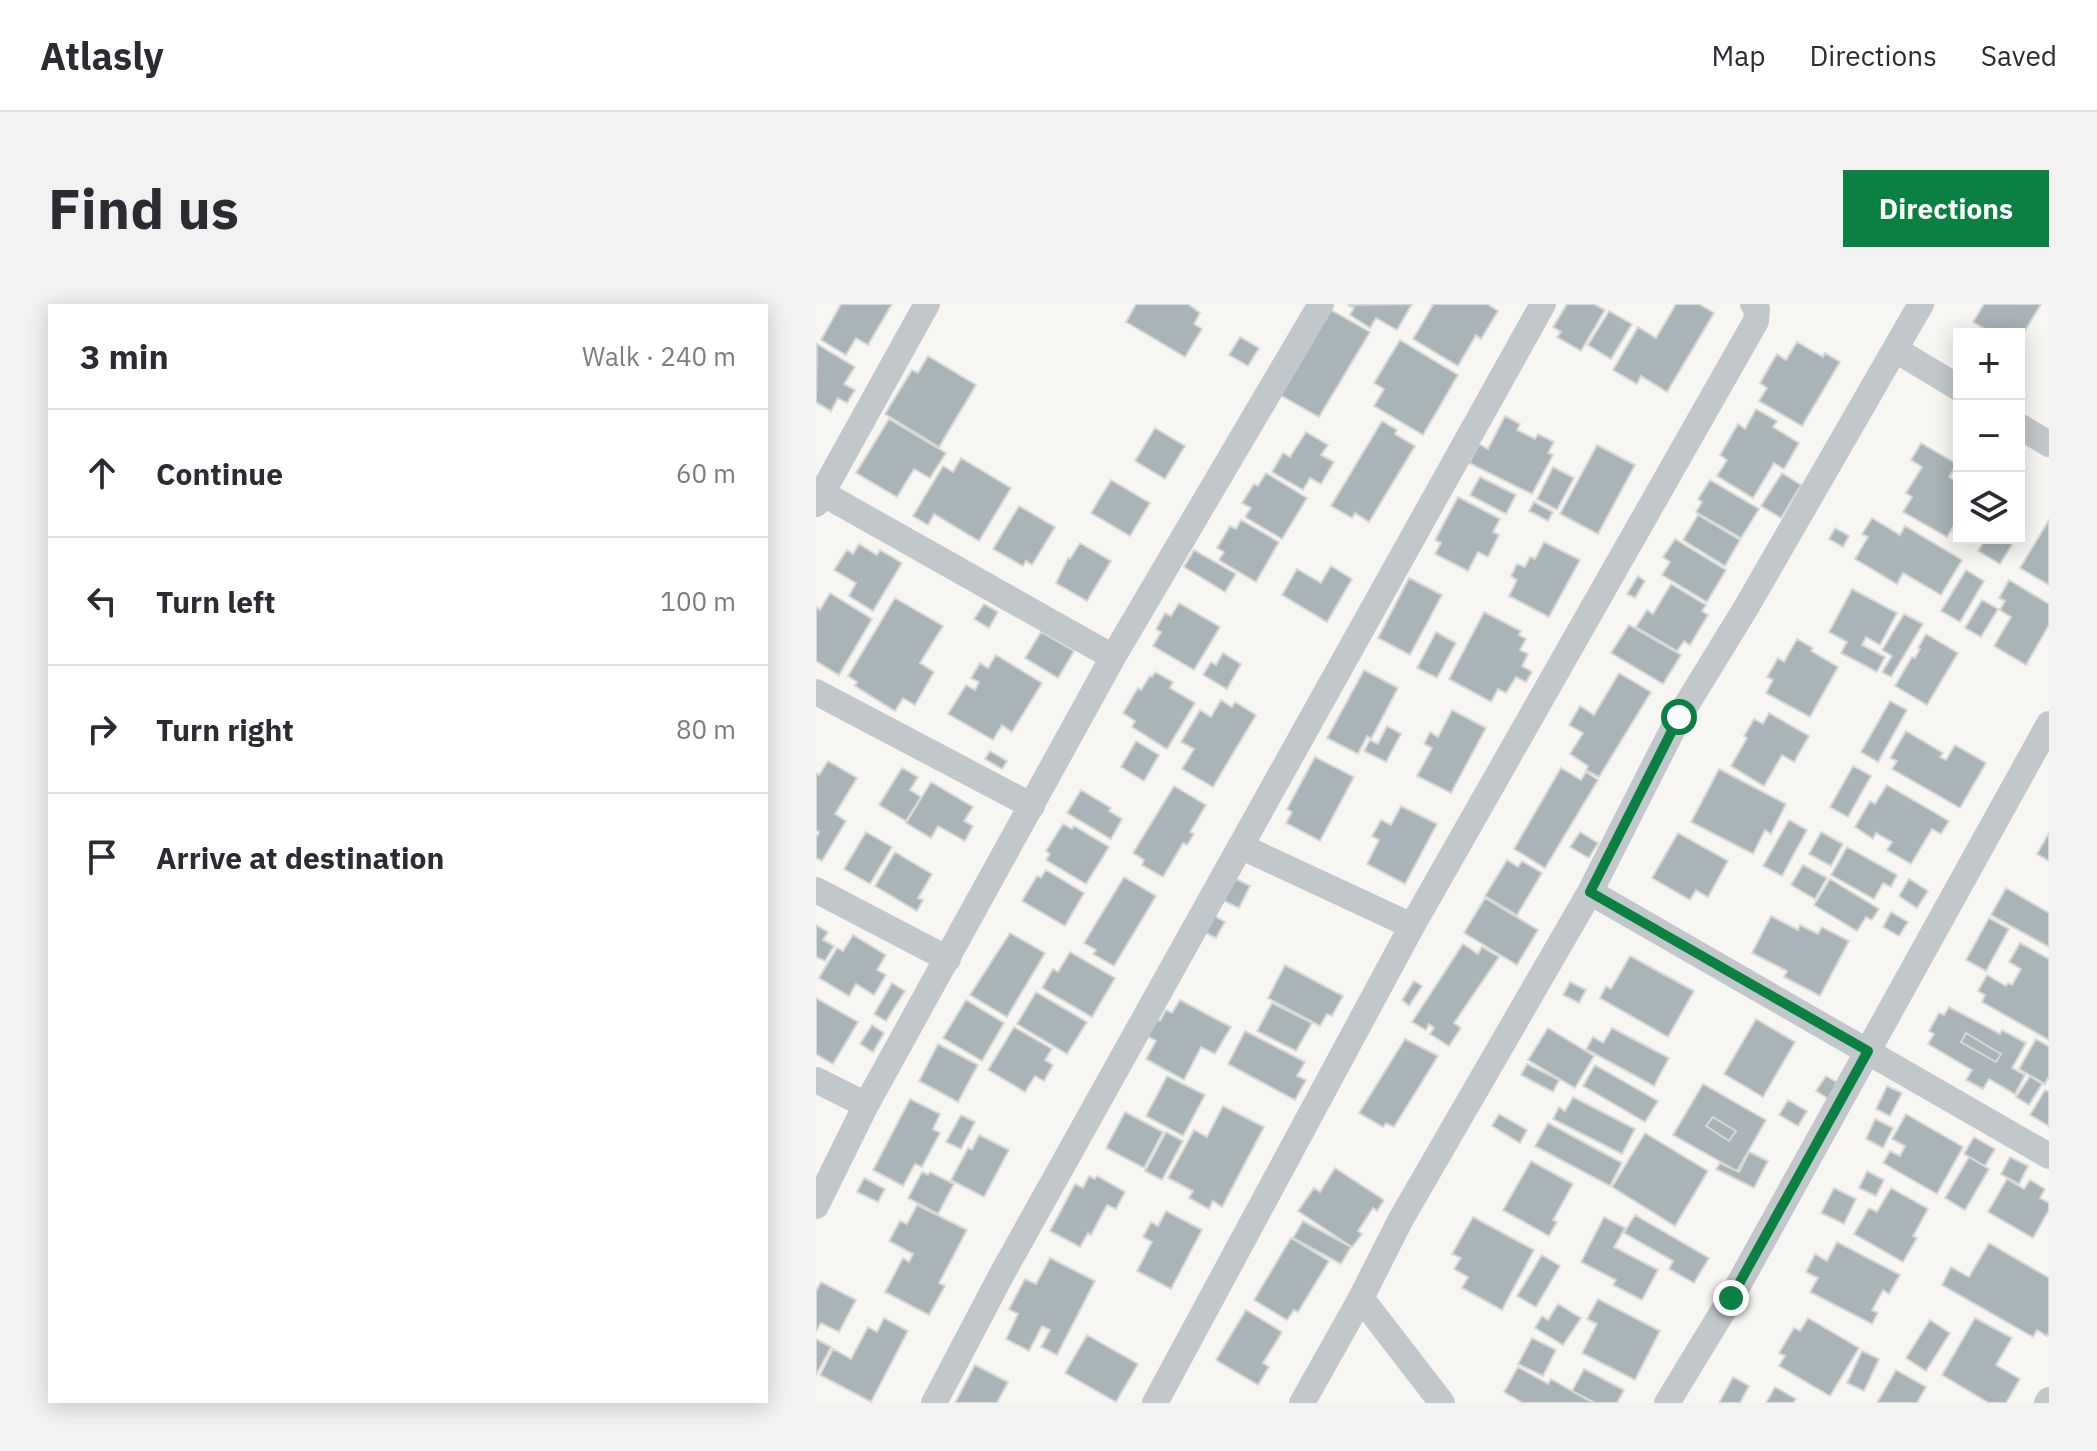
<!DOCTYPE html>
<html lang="en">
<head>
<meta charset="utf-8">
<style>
	body { margin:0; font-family:"IBM Plex Sans",sans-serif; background:#f2f2f3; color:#2b2b33 }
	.controls { position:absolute; right:24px; top:24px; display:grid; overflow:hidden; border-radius:0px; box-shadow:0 4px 20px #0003 }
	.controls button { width:72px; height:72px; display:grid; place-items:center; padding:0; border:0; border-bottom:2px solid #e1e1e2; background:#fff; color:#2b2b33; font:40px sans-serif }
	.stop { position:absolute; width:24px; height:24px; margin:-18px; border:6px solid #0b8043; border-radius:50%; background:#fff }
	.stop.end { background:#0b8043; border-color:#fff; box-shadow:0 2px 8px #0008 }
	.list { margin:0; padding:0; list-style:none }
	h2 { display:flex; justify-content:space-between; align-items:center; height:104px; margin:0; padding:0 32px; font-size:34px }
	h2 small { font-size:26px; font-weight:400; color:#7c7c81 }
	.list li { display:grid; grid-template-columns:52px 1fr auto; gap:24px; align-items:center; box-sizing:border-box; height:128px; padding:0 32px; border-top:2px solid #e1e1e2 }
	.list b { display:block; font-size:30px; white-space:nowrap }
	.list em { font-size:26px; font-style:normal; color:#7c7c81 }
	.icon { flex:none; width:44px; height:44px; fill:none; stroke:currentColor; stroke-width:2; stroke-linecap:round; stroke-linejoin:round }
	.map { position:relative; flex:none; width:1233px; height:1099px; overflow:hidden; border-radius:0px }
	header { display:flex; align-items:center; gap:48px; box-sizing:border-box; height:112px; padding:0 40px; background:#fff; border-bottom:2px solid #e1e1e2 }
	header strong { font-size:38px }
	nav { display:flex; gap:44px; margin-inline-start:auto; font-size:28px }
	.intro { display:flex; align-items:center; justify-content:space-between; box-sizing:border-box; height:192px; padding:0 48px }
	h1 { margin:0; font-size:56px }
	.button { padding:20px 36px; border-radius:0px; background:#0b8043; color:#fff; font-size:28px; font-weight:700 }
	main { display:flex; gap:48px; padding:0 48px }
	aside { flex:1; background:#fff; border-radius:0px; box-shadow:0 4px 20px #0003 }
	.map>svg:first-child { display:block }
	.building { fill:#a8b4b7; stroke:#d8d8d5; stroke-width:2; fill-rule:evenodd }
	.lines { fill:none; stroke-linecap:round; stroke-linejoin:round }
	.minor { stroke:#c1c7ca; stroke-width:26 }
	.route { stroke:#0b8043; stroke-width:10 }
</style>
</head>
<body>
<header>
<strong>Atlasly</strong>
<nav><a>Map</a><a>Directions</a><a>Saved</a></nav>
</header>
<div class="intro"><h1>Find us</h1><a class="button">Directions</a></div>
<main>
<aside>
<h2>3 min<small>Walk · 240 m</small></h2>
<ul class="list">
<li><svg class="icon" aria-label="ahead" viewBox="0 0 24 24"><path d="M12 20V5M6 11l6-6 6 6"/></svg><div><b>Continue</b></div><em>60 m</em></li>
<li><svg class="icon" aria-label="left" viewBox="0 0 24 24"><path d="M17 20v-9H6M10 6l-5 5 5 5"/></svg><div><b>Turn left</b></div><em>100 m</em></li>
<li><svg class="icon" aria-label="right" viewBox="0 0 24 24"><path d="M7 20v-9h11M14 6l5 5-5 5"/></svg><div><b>Turn right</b></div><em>80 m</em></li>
<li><svg class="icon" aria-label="arrive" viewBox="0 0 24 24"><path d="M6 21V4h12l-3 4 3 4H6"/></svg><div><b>Arrive at destination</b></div></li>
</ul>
</aside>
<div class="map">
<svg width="1233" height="1099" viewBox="0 0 1233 1099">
	<rect width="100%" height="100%" fill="#f7f6f3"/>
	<path class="building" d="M25,0H76L52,41L40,34L30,51L5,36Z
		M320,0H372L384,9L378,20L386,25L369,53L310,18Z
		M596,0L581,26L560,14L554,24L534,11L538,4L532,1Z
		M615,0H671L682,7L665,35L660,31L642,62L597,35L617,1Z
		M751,0H778L789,6L765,47L741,33L745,28L737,23Z
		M860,0H883L898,9L851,88L825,72L821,80L797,66L822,23L840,34Z
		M1168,0H1225L1203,37V30H1177L1157,18Z
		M515,6L554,28L503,113L464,91Z
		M793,7L816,20L795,55L772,41Z
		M424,33L443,44L432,62L413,51Z
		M584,36L642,71L607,131L558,102L568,85L558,79Z
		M981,38L1007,53L1009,49L1024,58L986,122L943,97L951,84L944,79L961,50L970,56Z
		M1,40L39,63L28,80L39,86L31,99L22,94L15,107L0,98Z
		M112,52L160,81L123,143L69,110L96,66L102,69Z
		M940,105L961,117L957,123L983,139L968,165L958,159L937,194L901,172L911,156L904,151L922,120L929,125Z
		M689,112L704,120L701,126L719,135L722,130L738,138L732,149L737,151L716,190L653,159L663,140L672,145Z
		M73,115L130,149L114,174L98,165L81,193L40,169Z
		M566,117L581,126L579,130L599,142L553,218L539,209L536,214L515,202Z
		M339,124L369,142L349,175L319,157Z
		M490,128L512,141L505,151L518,158L505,180L494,174L487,186L456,168L467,149L474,153Z
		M1105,139L1141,160L1133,173L1143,179V213L1131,233L1087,208L1096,193L1090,189L1106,163L1095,156Z
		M781,141L819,161L782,230L744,210Z
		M145,154L195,184L163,237L118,210L112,221L97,212L127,162L137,168Z
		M737,163L758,174L741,206L721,195Z
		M450,169L491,194L466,235L429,213L435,204L426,199L438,180L442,182Z
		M966,169L985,181L965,214L945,202Z
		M664,173L700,191L690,210L654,191Z
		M295,176L334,199L314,232L275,209Z
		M894,176L943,205L925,234L880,208L886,198L882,195Z
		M642,193L684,215L677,228L683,231L672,253L662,248L652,267L619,250L625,239L619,236Z
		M718,198L737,208L732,217L713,207Z
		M203,202L239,223L216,261L210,257L207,262L177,245Z
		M882,211L924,236L909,262L867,236Z
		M1056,214L1084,231L1089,222L1146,256L1125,291L1087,269L1081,280L1039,255L1052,233L1046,230Z
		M425,216L463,238L440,278L403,256L408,248L401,244L414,222L420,225Z
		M1233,216V281L1204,264Z
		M1019,224L1033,232L1027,243L1013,235Z
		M1170,234H1200L1184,260L1162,247Z
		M859,235L910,266L891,298L846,271L854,258L847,253Z
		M728,238L764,256L733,313L693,292L701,276L695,272L701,260L709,263L714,253L719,255Z
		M264,239L295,257L271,297L240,279L252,254L254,255Z
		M43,240L61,251L64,246L86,259L57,307L33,292L40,279L18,266L31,246L37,250Z
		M378,246L420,270L409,288L368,263Z
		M515,262L536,275L511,318L466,291L481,265L505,279Z
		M1150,266L1168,277L1144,318L1125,307Z
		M822,272L829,277L819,294L811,290Z
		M593,274L626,291L594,351L562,334Z
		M1193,276L1233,300V321L1210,361L1178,342L1195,313L1184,306L1189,297L1183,294Z
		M855,280L890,301L886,307L892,311L874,341L868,337L861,347L820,323L831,306L837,310Z
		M1036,285L1081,309L1064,341L1050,333L1046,341L1069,353L1061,368L1025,349L1031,338L1013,328Z
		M14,289L56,315L23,371L0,357V303L4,306Z
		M79,294L127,322L104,359L118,368L99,401L87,394L79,407L39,382L41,378L32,372Z
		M1166,296L1182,305L1165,333L1149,324Z
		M363,299L404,323L378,366L337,342L345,328L340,325L349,309L355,312Z
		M168,300L182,308L173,324L158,315Z
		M668,308L705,327L703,331L710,335L704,346L712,350L706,362L716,368L710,378L700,373L690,389L682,385L675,398L633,375Z
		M1088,310L1107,320L1075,373L1066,368L1076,352L1066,346Z
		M813,321L865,351L847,380L795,349Z
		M225,328L258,347L242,374L209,354Z
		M620,328L640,339L621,374L601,364Z
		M1110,330L1142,349L1111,401L1079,382L1096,353L1099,354L1104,345L1102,344Z
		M981,335L997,344L995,347L1022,363L994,413L950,389L957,376L951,373L962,354L968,358Z
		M407,349L425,360L411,385L387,371L395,358L400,361Z
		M180,351L226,379L196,428L186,421L177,436L132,410L150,381L159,386L163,378L155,374L164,359L172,364Z
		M548,366L582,384L555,435L551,432L542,450L511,434Z
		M339,368L357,378L354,384L379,399L351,445L316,423L319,417L307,409L322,384L325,386L334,372L336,373Z
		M803,369L835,388L783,473L770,466L772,462L754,450L767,429L753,421L764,402L778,411Z
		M405,396L416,403L419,398L440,411L397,483L366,465L378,445L365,438L384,406L395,413Z
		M1074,397L1091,406L1062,458L1045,448Z
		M636,406L670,424L635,489L601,472L616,444L608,440L614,428L622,433Z
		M953,409L993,432L978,458L966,451L948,482L915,462L931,434L928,432L938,415L947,420Z
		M571,422L585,430L570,458L548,447L554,436L562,440Z
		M1090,427L1127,449L1124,453L1130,456L1139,441L1170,459L1144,504L1076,465L1081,457L1074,454Z
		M320,437L343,451L328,477L305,463Z
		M174,447L191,457L186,465L169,455Z
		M499,453L538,473L504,537L470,519L476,508L471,505Z
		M12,457L41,474L19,510L30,517L6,557L0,554V534L3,528L0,526V469L3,471Z
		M1037,462L1055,472L1032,513L1014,503Z
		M86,464L102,473L94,486L105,493L90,517L63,501Z
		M745,464L765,476L770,468L782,476L729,564L698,545Z
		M903,465L970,500L955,530L949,526L937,550L875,518Z
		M115,478L157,503L148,517L157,522L149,537L122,522L115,534L90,519Z
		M1071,481L1133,517L1125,530L1116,525L1095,560L1071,546L1076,538L1060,529L1057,535L1039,523L1054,497L1059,500Z
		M358,482L390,501L374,528L378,530L371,541L367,539L347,573L326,561L328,556L317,549Z
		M265,486L295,504L293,507L306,515L295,535L251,509Z
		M585,502L621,520L589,580L551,560L563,536L556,532L565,516L575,521Z
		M973,516L991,526L966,572L947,562Z
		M247,520L256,525L258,522L293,543L270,580L230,556L234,550L230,547Z
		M50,528L76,543L54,580L28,565Z
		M764,528L782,539L773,554L754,543Z
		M1005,528L1027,540L1015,562L993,550Z
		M862,529L912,557L892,593L880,586L874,596L836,574Z
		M1233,529V557L1221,550Z
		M1031,543L1081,571L1075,583L1067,579L1058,595L1015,571Z
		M79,548L116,570L102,594L107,596L101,607L59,582Z
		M691,556L702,563L706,557L726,569L701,611L669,592Z
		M987,561L1011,574L999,595L975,581Z
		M230,566L268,589L249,622L206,597L221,572L225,574Z
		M308,573L340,592L298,662L277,650L280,646L268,639Z
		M418,574L434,582L423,604L406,596Z
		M1014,575L1063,605L1056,616L1050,613L1041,627L998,601Z
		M1093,575L1112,587L1101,604L1083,592Z
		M1190,584L1233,609V643L1175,611Z
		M669,594L722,626L701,661L648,629Z
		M391,608L409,618L400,634L382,625Z
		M1075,608L1092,618L1083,632L1067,623Z
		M955,612L982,626L984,621L1002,630L1006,623L1033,637L1004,692L968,673L971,667L936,649Z
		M1173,614L1193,625L1170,667L1150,656Z
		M0,621L12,628L7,636L18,642L9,657L0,653Z
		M194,629L229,649L191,713L154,691Z
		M37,631L70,651L61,666L70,671L58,691L40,680L33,692L3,674L21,644L27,647Z
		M1204,639L1233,655V736L1166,698L1169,691L1162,687L1171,671L1190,682L1192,679L1196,681L1205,665L1193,658Z
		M647,640L662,650L666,643L683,653L638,719L645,724L633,742L614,730L618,724L613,720L610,726L596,718Z
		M254,648L299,674L276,713L226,684L237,665L242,668Z
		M814,652L878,687L852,733L784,694L790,682L795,685Z
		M469,661L527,692L516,712L511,710L504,722L452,694Z
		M598,677L606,682L593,702L586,696Z
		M754,678L770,686L763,699L747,691Z
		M76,679L89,687L70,717L58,710Z
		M220,688L271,718L251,750L201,720Z
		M0,694L42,718L17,760L0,750Z
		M150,696L188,719L166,757L127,734Z
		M364,696L415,723L399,750L385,743L368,776L330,755L340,737L331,732L340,715L344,717L350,706L356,709Z
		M456,699L496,719L480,747L441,727Z
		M1133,703L1184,730L1186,726L1210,739L1196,764L1209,771L1199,790L1173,775L1167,785L1150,776L1156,766L1112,740L1118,730L1113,727L1123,709L1128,711ZM1150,729L1185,750L1180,758L1145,738Z
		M940,715L979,738L947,793L908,770Z
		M56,721L68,729L57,748L44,740Z
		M198,723L236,745L229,756L237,761L228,777L219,772L209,788L172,766Z
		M732,724L778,752L759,784L712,756Z
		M796,724L853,754L838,782L770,745L777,733L787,739Z
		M429,727L489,758L481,772L490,776L479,796L412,760Z
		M1150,729L1185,750L1180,758L1145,738Z
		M589,735L622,752L578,823L570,819L567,823L543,809Z
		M1220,735L1233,743V772L1229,780L1203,765Z
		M122,740L162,761L142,798L103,777Z
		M711,760L743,776L737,788L705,771Z
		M779,761L842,797L829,818L767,782Z
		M351,772L389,791L367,832L330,812Z
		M1010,772L1026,781L1016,797L1000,787Z
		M1214,772L1226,780L1213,801L1200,793Z
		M887,780L950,816L921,867L857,831ZM897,813L920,827L913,837L890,822Z
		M1071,782L1086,789L1074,812L1060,805Z
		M1229,786L1233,788V822L1214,811Z
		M757,793L819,825L806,850L737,815L743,803L749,807Z
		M94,795L124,810L117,825L124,829L106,863L99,860L87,882L57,866Z
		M972,796L991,807L982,822L963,811Z
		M407,802L448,823L406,903L397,897L393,905L373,894L377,887L352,874L378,826L391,833Z
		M309,808L347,828L328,864L290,844Z
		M683,810L711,826L704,839L676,822Z
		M1090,810L1147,843L1121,890L1067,859L1074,847L1084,852L1089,842L1076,835Z
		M145,811L159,818L145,845L130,838Z
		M897,813L920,827L913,837L890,822Z
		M1059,815L1077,824L1067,844L1050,835Z
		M732,819L806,859L794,882L719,842Z
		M350,828L367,837L346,876L329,867Z
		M829,829L892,867L859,922L796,883Z
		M163,831L193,846L168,893L135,876L152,844L156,846Z
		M1158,833L1179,845L1169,862L1148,850Z
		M933,848L952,857L938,884L900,865L904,859L923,868Z
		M1153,853L1173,865L1149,906L1129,894Z
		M1194,853L1212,862L1203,880L1185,870Z
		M715,857L757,880L737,916L741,918L733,932L687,906Z
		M519,864L568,896L561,907L557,904L542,927L546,930L536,943L482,907L498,884L504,888Z
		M1051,867L1068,876L1060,892L1043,884Z
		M106,868L112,871L114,868L138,880L122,910L92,894Z
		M273,872L279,875L281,872L309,888L300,905L291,901L275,931L272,929L264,943L234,927L259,880L267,884Z
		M48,874L69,885L62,898L41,888Z
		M1191,875L1208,885L1214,876L1229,885L1224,894L1233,899V906L1217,934L1172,908Z
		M1018,884L1040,895L1028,920L1005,909Z
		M1075,884L1112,905L1097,932L1101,934L1087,958L1038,930L1053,904L1061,908Z
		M101,901L151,926L123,979L129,982L113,1011L69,988L87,954L93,958L97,950L73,937L84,917L91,920Z
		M350,907L386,926L355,985L321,967L336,938L327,933L335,918L342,922Z
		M819,911L893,954L878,979L853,965L857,957L808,929Z
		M657,913L718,946L686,1006L646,984L652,973L638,965L645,954L636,950Z
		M788,913L809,924L798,943L842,966L826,996L797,981L800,976L765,958Z
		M487,917L535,943L525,960L477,934Z
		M475,934L513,957L482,1008L478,1006L471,1016L438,996Z
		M1021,938L1084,971L1073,990L1067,986L1056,1006L1062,1009L1056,1020L994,988L1002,974L990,968L999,950L1011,957Z
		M1173,939L1233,974V1028L1231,1032L1221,1026L1217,1033L1126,981L1135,963L1153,973Z
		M726,951L744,962L720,1003L701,992Z
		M234,954L279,977L241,1051L225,1043L234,1026L226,1022L213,1047L190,1035L202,1010L193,1005L209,975L220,980Z
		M5,978L40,996L23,1028L5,1019L0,1027V987Z
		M782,995L844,1027L819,1076L766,1049L781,1020L771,1015Z
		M742,1000L765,1014L747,1041L719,1024L726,1012L732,1016Z
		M430,1006L466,1028L447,1059L453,1063L442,1081L400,1056Z
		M68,1014L92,1027L55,1098L4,1071L17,1045L35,1055L52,1023L61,1028Z
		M992,1014L1043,1044L1014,1092L963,1062L969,1052L963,1049L978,1024L984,1027Z
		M1159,1014L1196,1034L1180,1061L1204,1075L1190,1099H1173L1126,1071Z
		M1114,1016L1134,1029L1110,1067L1090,1054Z
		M271,1031L322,1060L300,1098L249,1069Z
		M716,1034L740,1046L727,1072L702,1060Z
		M0,1035L15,1043L0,1071Z
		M1046,1047L1063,1055L1048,1087L1031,1079Z
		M159,1061L192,1078L181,1099H139Z
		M702,1063L732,1080L735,1075L777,1099H707L688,1088Z
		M768,1065L808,1086L801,1099H779L756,1087Z
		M1080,1066L1110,1083L1101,1099H1061Z
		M917,1073L933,1082L924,1099H903Z
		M959,1083L980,1095L977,1099H950Z"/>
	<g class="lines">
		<path class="minor" d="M1080,46L1143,84
			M1203,122L1233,140
			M6,189L297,353
			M0,200L111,0
			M0,388L216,502
			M426,543L596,622
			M0,586L132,655
			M774,588L1233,852
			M0,776L50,801
			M0,902L50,801L297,353L505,0
			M545,994L626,1099
			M118,1099L187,968L727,0
			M339,1099L596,622L940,17L941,5L937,0
			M486,1099L545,994L585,915L774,588L863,413L931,302L1105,0
			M851,1099L915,994L1233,420
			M1231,1099L1233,1096"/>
	</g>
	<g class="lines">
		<path class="route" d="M863,413L774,588L1052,747L915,994"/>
	</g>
</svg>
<div class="controls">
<button>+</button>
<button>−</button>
<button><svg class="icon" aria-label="layers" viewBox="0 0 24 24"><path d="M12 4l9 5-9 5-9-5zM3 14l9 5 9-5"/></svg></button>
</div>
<div class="stop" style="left:863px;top:413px"></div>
<div class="stop end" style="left:915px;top:994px"></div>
</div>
</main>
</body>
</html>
